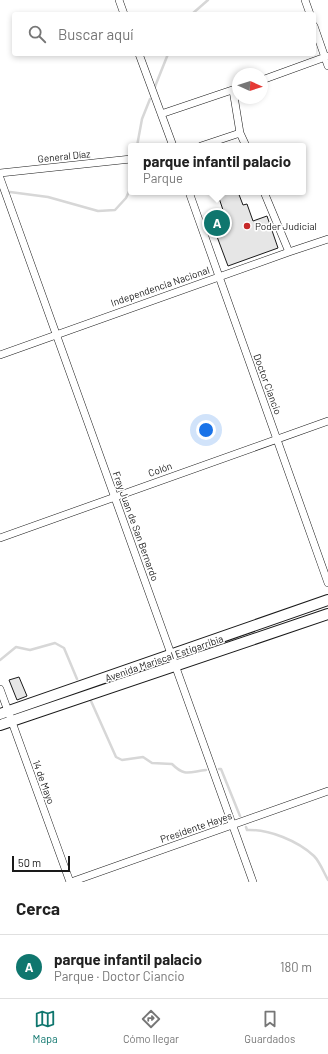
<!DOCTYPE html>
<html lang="es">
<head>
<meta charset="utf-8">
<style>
	body { margin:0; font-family:Barlow,sans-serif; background:#f2f2f2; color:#222 }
	.compass { position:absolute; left:232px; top:68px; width:36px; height:36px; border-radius:50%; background:#fff; box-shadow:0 2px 6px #0003; rotate:93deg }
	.scale { position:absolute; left:12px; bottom:10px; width:58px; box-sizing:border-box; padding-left:4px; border:2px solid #1a1a1a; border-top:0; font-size:11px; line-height:14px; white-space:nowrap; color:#1a1a1a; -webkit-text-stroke:3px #fff; paint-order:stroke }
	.you { position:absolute; left:206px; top:430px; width:14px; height:14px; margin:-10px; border:3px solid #fff; border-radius:50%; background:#1a73e8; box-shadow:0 0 0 6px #1a73e833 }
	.badge { display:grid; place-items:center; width:26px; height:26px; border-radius:50%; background:#0f766e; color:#fff; font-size:13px; font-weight:700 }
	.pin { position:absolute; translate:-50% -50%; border:2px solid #fff; box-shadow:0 1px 4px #0006 }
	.popup { position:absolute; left:128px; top:143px; width:178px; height:52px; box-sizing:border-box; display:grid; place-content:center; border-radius:4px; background:#fff; filter:drop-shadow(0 1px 3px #0005); font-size:13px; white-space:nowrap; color:#767676 }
	.popup b { font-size:15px; color:#222 }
	.popup::after { content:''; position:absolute; left:50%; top:100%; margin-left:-8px; border:8px solid transparent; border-top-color:#fff }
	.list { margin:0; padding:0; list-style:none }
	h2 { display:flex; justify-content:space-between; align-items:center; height:52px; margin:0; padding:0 16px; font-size:17px }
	h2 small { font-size:13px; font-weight:400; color:#767676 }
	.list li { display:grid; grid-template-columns:26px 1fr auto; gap:12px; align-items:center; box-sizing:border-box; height:64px; padding:0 16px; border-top:1px solid #e0e0e0 }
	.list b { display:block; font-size:15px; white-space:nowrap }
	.list p { margin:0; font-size:13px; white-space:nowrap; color:#767676 }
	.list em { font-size:13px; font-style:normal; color:#767676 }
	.icon { flex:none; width:22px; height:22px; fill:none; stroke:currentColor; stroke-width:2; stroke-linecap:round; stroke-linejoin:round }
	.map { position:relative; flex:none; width:328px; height:882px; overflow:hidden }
	.search { position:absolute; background:#fff; box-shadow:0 2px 6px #0003; left:12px; right:12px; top:12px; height:44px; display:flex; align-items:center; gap:10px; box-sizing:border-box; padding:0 14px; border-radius:4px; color:#767676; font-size:15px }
	.sheet { height:116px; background:#fff }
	nav { display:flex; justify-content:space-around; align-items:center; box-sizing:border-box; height:56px; border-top:1px solid #e0e0e0; background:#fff; font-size:11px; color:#767676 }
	nav a { display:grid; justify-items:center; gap:2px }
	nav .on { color:#0f766e }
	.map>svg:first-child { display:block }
	.built { fill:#ededed; stroke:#6a6a6a }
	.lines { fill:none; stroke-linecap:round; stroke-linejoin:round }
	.stream { stroke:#d7d7d7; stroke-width:2.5 }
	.building { fill:#e6e6e6; stroke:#1a1a1a }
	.minor-casing { stroke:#1a1a1a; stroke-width:8 }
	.secondary-casing { stroke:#1a1a1a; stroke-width:12 }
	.minor { stroke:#fff; stroke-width:7 }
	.secondary { stroke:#fff; stroke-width:10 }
	.poi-dot { fill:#c62828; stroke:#fff; stroke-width:1.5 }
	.labels { text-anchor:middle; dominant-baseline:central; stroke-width:3; stroke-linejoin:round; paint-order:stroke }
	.street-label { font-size:10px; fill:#1a1a1a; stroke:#fff }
	.poi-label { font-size:10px; fill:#1a1a1a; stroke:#fff; text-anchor:start }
</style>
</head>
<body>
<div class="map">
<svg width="328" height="882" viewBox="0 0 328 882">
	<rect width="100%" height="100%" fill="#fff"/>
	<path class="built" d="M218,214L223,229L216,232L210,217Z"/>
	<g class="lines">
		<path class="stream" d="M192,14L208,0
			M154,89L168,54
			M137,146L142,119L150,99
			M10,192L48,197L98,211L115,210L126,198L131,187
			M0,660L16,647L30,650L55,643L64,648L77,679
			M91,701L116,757L122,760L143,757L152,763L172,764C185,777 189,772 206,770
			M219,769H221L240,816
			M246,827L247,830C269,829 298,841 314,856C320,862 324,873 328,880"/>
	</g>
	<path class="building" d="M217,192H238L243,205L247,204L253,221L267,216L278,248L228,266L216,234L226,231L220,214L224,213Z
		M19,677L27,696L17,700L9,680Z"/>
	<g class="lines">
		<defs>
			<path id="minor" d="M119,0L124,14
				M305,0L310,14
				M314,26L328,66
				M139,54L173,146
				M262,80L328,56
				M233,90L240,133L246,146
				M161,114L238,88
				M201,146L240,133
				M0,173L131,159
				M0,178L253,882
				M189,192L328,583
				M264,192L289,252
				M0,355L289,252L328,239
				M0,538L328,421
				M0,689L70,882
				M71,882L328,791"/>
			<path id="secondary" d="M0,714L328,600
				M0,725L328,614"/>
		</defs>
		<use href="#minor" class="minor-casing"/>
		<use href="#secondary" class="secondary-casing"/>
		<use href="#minor" class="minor"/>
		<use href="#secondary" class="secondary"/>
	</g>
	<circle class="poi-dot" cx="247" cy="226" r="4"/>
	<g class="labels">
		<g class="street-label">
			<text transform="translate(64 156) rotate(-6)">General Díaz</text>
			<text transform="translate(160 286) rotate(-19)">Independencia Nacional</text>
			<text transform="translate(268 384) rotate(70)">Doctor Ciancio</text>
			<text transform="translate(160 469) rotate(-20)">Colón</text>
			<text transform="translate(136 526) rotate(70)">Fray Juan de San Bernardo</text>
			<text transform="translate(164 658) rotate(-19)">Avenida Mariscal Estigarribia</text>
			<text transform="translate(44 782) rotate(70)">14 de Mayo</text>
			<text transform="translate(196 827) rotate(-19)">Presidente Hayes</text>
		</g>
		<g class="poi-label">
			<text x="255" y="226">Poder Judicial</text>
		</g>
	</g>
</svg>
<svg class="compass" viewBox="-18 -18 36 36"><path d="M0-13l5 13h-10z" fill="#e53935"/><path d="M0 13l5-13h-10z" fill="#767676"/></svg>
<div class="scale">50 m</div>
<div class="you"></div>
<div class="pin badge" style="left:217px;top:223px">A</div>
<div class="popup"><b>parque infantil palacio</b>Parque</div>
<div class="search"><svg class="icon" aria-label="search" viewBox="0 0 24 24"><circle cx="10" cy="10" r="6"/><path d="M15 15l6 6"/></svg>Buscar aquí</div>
</div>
<section class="sheet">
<h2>Cerca<small></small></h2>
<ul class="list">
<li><span class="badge">A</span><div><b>parque infantil palacio</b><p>Parque · Doctor Ciancio</p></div><em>180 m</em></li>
</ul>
</section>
<nav>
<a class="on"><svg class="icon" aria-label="map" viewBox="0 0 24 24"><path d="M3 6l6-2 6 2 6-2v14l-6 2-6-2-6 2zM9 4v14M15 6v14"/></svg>Mapa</a>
<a><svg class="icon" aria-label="directions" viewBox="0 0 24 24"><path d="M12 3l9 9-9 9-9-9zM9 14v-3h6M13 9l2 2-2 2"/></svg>Cómo llegar</a>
<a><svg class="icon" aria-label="saved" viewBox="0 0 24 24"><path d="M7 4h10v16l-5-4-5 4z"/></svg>Guardados</a>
</nav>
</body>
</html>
